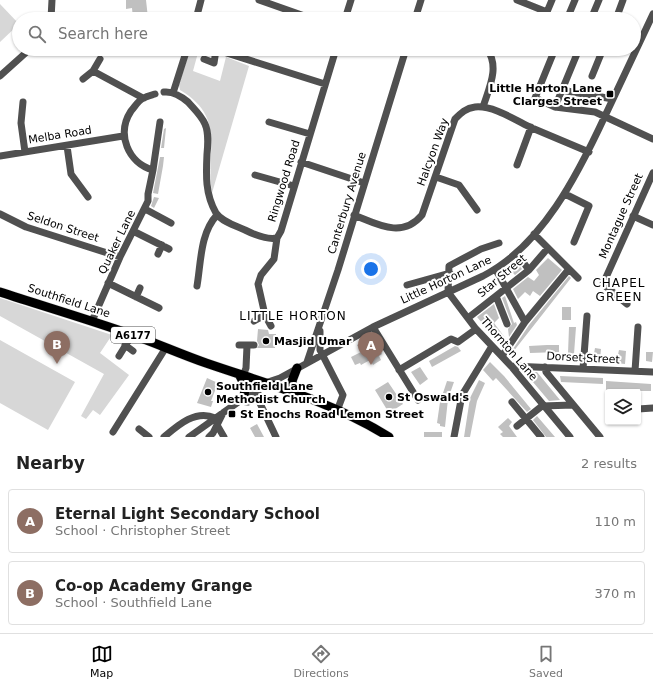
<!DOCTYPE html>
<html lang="en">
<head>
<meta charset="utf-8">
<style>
	body { margin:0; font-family:"DejaVu Sans",sans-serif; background:#f6f6f6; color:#222 }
	.controls { position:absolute; right:12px; bottom:12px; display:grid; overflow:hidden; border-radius:4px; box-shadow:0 1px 3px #0004 }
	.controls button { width:36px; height:36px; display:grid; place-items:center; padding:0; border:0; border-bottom:1px solid #e0e0e0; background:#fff; color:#222; font:20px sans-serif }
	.you { position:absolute; left:371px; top:269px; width:14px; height:14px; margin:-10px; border:3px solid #fff; border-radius:50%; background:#1a73e8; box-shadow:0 0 0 6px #1a73e833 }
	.badge { display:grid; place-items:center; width:26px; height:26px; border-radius:50%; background:#000; color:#fff; font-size:13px; font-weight:700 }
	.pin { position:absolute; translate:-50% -33px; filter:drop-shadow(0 1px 2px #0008) }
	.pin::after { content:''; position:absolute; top:21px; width:14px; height:12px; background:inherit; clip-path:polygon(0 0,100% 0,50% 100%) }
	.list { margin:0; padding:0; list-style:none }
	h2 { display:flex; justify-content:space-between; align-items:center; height:52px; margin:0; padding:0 16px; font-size:17px }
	h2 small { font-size:13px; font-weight:400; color:#767676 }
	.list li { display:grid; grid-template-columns:26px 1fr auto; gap:12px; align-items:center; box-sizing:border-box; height:64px; margin:0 8px 8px; padding:0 8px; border:1px solid #e0e0e0; border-radius:4px }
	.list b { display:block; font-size:15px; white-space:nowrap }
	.list p { margin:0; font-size:13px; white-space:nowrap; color:#767676 }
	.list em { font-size:13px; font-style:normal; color:#767676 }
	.icon { flex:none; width:22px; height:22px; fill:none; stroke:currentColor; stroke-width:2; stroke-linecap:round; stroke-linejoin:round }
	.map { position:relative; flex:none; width:653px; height:437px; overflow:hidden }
	.search { position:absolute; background:#fff; box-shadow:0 1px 3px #0004; left:12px; right:12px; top:12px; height:44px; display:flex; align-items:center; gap:10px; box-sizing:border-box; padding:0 14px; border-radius:22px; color:#767676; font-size:15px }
	.sheet { height:196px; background:#fff }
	nav { display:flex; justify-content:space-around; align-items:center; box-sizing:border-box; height:56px; border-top:1px solid #e0e0e0; background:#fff; font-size:11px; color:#767676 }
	nav a { display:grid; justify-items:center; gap:2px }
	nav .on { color:#000 }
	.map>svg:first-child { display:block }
	.green { fill:#d7d7d7 }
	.building { fill:#c0c0c0 }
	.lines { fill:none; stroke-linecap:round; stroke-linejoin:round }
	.major-casing { stroke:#dbdbdb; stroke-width:10 }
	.minor { stroke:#505050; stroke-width:7 }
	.major { stroke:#000; stroke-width:9 }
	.poi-dot { fill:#000; stroke:#fff; stroke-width:1.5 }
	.labels { text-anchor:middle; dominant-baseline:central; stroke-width:4; stroke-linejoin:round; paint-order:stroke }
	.shield { fill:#fff; stroke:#4c4c4c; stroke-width:1 }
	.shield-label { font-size:10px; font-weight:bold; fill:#000 }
	.poi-label { font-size:11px; font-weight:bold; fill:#000; stroke:#fff; text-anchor:start }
	.street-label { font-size:11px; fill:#000; stroke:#fff }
	.neighbourhood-label { font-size:12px; letter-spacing:1px; fill:#000; stroke:#fff }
</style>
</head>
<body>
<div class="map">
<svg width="653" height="437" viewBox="0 0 653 437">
	<rect width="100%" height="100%" fill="#fff"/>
	<path class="green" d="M0,4L19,24L0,42Z
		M190,49H199L193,71L220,81L226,57L249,66L212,193C205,150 227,118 180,90L179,85Z
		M0,298L112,335L100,353L129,375L100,415L93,410L86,419L81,416L104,374L0,316Z
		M0,340L75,382L48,430L0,403Z"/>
	<path class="building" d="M126,0H146L148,18L133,19L132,8L126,9Z
		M166,128L164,148H161L164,129Z
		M160,157H164L163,166L158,194L153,193Z
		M154,197L159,198L154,208L151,206Z
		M548,258L562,270L540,296L533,291L530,296L525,292L518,299L513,289L528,277L534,281L539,275L536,270Z
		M518,264L522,269L515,275L510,270Z
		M569,276L571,278L513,352L517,355L513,360L509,355L529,325Z
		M505,296L514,323L516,322L517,325L509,337L508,329L512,324L502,298Z
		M494,304L499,318L494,323L506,339L500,344L477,317Z
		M562,307H571V320H562Z
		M569,327H576L574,354L568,353Z
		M258,329L268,330L269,334H276L275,348H257L259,345L257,341Z
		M372,337L382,354L379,356L381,360L373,365L370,360L361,365L360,363L355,365L351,357L361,352L357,345Z
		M547,345H559V352L530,353L529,346Z
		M455,346L458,347L461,351L432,367L429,361Z
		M595,348L601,349L600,359H593Z
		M619,350L626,351L625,364L616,363Z
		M646,352H653L652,362L646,361Z
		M490,362L504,376L531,409L527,412L496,378L493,381L483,370Z
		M420,367L428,379L420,385L411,372Z
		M531,372H537L560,400L549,401L527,375Z
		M560,376L603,378V384L561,382Z
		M207,378L218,383L211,401H213L211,407L197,403Z
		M479,380L485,383L477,401L470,437H464L470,398Z
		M447,381L454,382L448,399L445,427L440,426V424L437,423L440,402Z
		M606,381L651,384V391H640V389L606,390Z
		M388,382L403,404L389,413L375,390Z
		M537,416L555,437H546L533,420Z
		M508,418L512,422L509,426L517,437H503L500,434L503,432L498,427Z
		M257,424L264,437H255L250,428Z
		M424,432H442V437H424Z"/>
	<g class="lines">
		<defs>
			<path id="major" d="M0,292C43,306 87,319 130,334C156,343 180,354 206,363C267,384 334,402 389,437
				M239,374L245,386L244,398
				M295,394L292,381L297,368"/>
		</defs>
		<use href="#major" class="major-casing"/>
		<path class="minor" d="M259,0L313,19
			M517,0L547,12
			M51,19L52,0
			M196,19L201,0
			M345,19L351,0
			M415,19L421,0
			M544,19L552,0
			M567,19L575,0
			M591,19L599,0
			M616,19L623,0
			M214,49L325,84
			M555,49L535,98L555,107L595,112L653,139
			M531,50V49
			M100,59L93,71L143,98
			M204,59L214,63L216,50
			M0,76L30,49
			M592,76L603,49
			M83,79L93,71
			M561,90L613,99
			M164,92C173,91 181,96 188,102C194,109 201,115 205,124C209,133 208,144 207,154C206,175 205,194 216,213C222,222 236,226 245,230C253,234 268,240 277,238L281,231L336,49
			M173,93L187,49
			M23,102L21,123L25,152
			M483,107C489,88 500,67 487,49
			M555,107L579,49
			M269,122L310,134
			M67,146L71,174L88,197
			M0,156L123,136
			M301,162L364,183
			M517,165L531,127
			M153,170L160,122
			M255,175L294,186
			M436,177L459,185L477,210
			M565,194L589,206L574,242
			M145,209L171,223
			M0,214L26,227L120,257
			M354,215C377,224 402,239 422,215L455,119C461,113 466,108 475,107C493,105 517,121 532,128C551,136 570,144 589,152
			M633,216L653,225
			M133,231L169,249
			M534,234L578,278
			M158,254L162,245
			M517,254L529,270
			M496,270L525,322
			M108,283L159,308
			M407,285L450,273
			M197,286C201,263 200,233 217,215
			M448,292L476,329L511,366L570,437
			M448,292L449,266L481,249L499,243
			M496,296L507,324
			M136,297L140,288
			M627,304L603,284L653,173
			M468,318L529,270L548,248
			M92,321L120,257L148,201V194L153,170C128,163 116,134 131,111C135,107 138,100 144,98C147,96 152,95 155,94
			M254,321L265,315
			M271,326L265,315L258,284L261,275L274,259L277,238
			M373,327L418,400
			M320,331V350L343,395L337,411
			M125,345L133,351
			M239,345H254
			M119,356L132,335
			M502,356L525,322L569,269
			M307,362L338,270L406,49
			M511,366L653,372
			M545,367L546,372L600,437
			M583,369L587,316
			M399,370L451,339L458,342L476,329
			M635,371L638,327
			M243,376L246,368L247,346
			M257,397L276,437
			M240,401L248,402L259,395
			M512,402L541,437
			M638,409L653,408
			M217,425L224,437
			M517,426L542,406L573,405
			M139,429L149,437
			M113,432L165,349
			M164,437C178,425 196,409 215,418
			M189,437L265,383L280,378L373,327L483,276C542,246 578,174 605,116C621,82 637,48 653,14
			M209,437L213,433L223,413
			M454,437L462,395L492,346"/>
		<use href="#major" class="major"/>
	</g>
	<g class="poi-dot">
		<rect x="606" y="90" width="8" height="8" rx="2"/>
		<circle cx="266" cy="341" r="4"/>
		<circle cx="208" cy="392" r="4"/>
		<circle cx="389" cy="397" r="4"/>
		<rect x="228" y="410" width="8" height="8" rx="2"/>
	</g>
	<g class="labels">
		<rect class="shield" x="111" y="327" width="44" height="16" rx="3"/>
		<g class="shield-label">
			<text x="133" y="335">A6177</text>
		</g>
		<g class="poi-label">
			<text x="602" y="88" text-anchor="end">Little Horton Lane<tspan x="602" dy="13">Clarges Street</tspan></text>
			<text x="274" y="341">Masjid Umar</text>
			<text x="216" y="386">Southfield Lane<tspan x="216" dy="13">Methodist Church</tspan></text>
			<text x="397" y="397">St Oswald's</text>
			<text x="240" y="414">St Enochs Road Lemon Street</text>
		</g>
		<g class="street-label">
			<text transform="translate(60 135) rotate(-9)">Melba Road</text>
			<text transform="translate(433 152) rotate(-70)">Halcyon Way</text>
			<text transform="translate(284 181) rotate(-73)">Ringwood Road</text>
			<text transform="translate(347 203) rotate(-73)">Canterbury Avenue</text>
			<text transform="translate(621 216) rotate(-66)">Montague Street</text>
			<text transform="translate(63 227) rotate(18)">Seldon Street</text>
			<text transform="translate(117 242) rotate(-64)">Quaker Lane</text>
			<text transform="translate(502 276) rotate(-40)">Star Street</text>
			<text transform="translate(446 280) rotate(-25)">Little Horton Lane</text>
			<text transform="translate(69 301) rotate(18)">Southfield Lane</text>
			<text transform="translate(509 349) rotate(49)">Thornton Lane</text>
			<text transform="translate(583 358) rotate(3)">Dorset Street</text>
		</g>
		<g class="neighbourhood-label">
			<text x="619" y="283">CHAPEL<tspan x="619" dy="14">GREEN</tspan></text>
			<text x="293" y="316">LITTLE HORTON</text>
		</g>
	</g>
</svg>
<div class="controls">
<button><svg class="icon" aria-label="layers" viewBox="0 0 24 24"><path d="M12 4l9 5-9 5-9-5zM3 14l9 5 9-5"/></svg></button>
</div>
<div class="you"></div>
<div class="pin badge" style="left:371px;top:365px;background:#8d6e63">A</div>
<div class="pin badge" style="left:57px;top:364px;background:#8d6e63">B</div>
<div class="search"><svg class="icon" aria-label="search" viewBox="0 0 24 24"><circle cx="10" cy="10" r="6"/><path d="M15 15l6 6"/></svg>Search here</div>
</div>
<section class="sheet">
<h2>Nearby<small>2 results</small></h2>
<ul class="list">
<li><span class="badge" style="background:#8d6e63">A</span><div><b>Eternal Light Secondary School</b><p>School · Christopher Street</p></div><em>110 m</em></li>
<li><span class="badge" style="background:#8d6e63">B</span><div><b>Co-op Academy Grange</b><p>School · Southfield Lane</p></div><em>370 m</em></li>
</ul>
</section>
<nav>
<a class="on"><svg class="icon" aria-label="map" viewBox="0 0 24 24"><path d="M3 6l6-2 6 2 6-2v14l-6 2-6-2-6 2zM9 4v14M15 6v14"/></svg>Map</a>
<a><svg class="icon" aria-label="directions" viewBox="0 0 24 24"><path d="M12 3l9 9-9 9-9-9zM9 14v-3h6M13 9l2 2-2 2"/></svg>Directions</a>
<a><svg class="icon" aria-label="saved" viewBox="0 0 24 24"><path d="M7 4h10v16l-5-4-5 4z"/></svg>Saved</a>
</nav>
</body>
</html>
